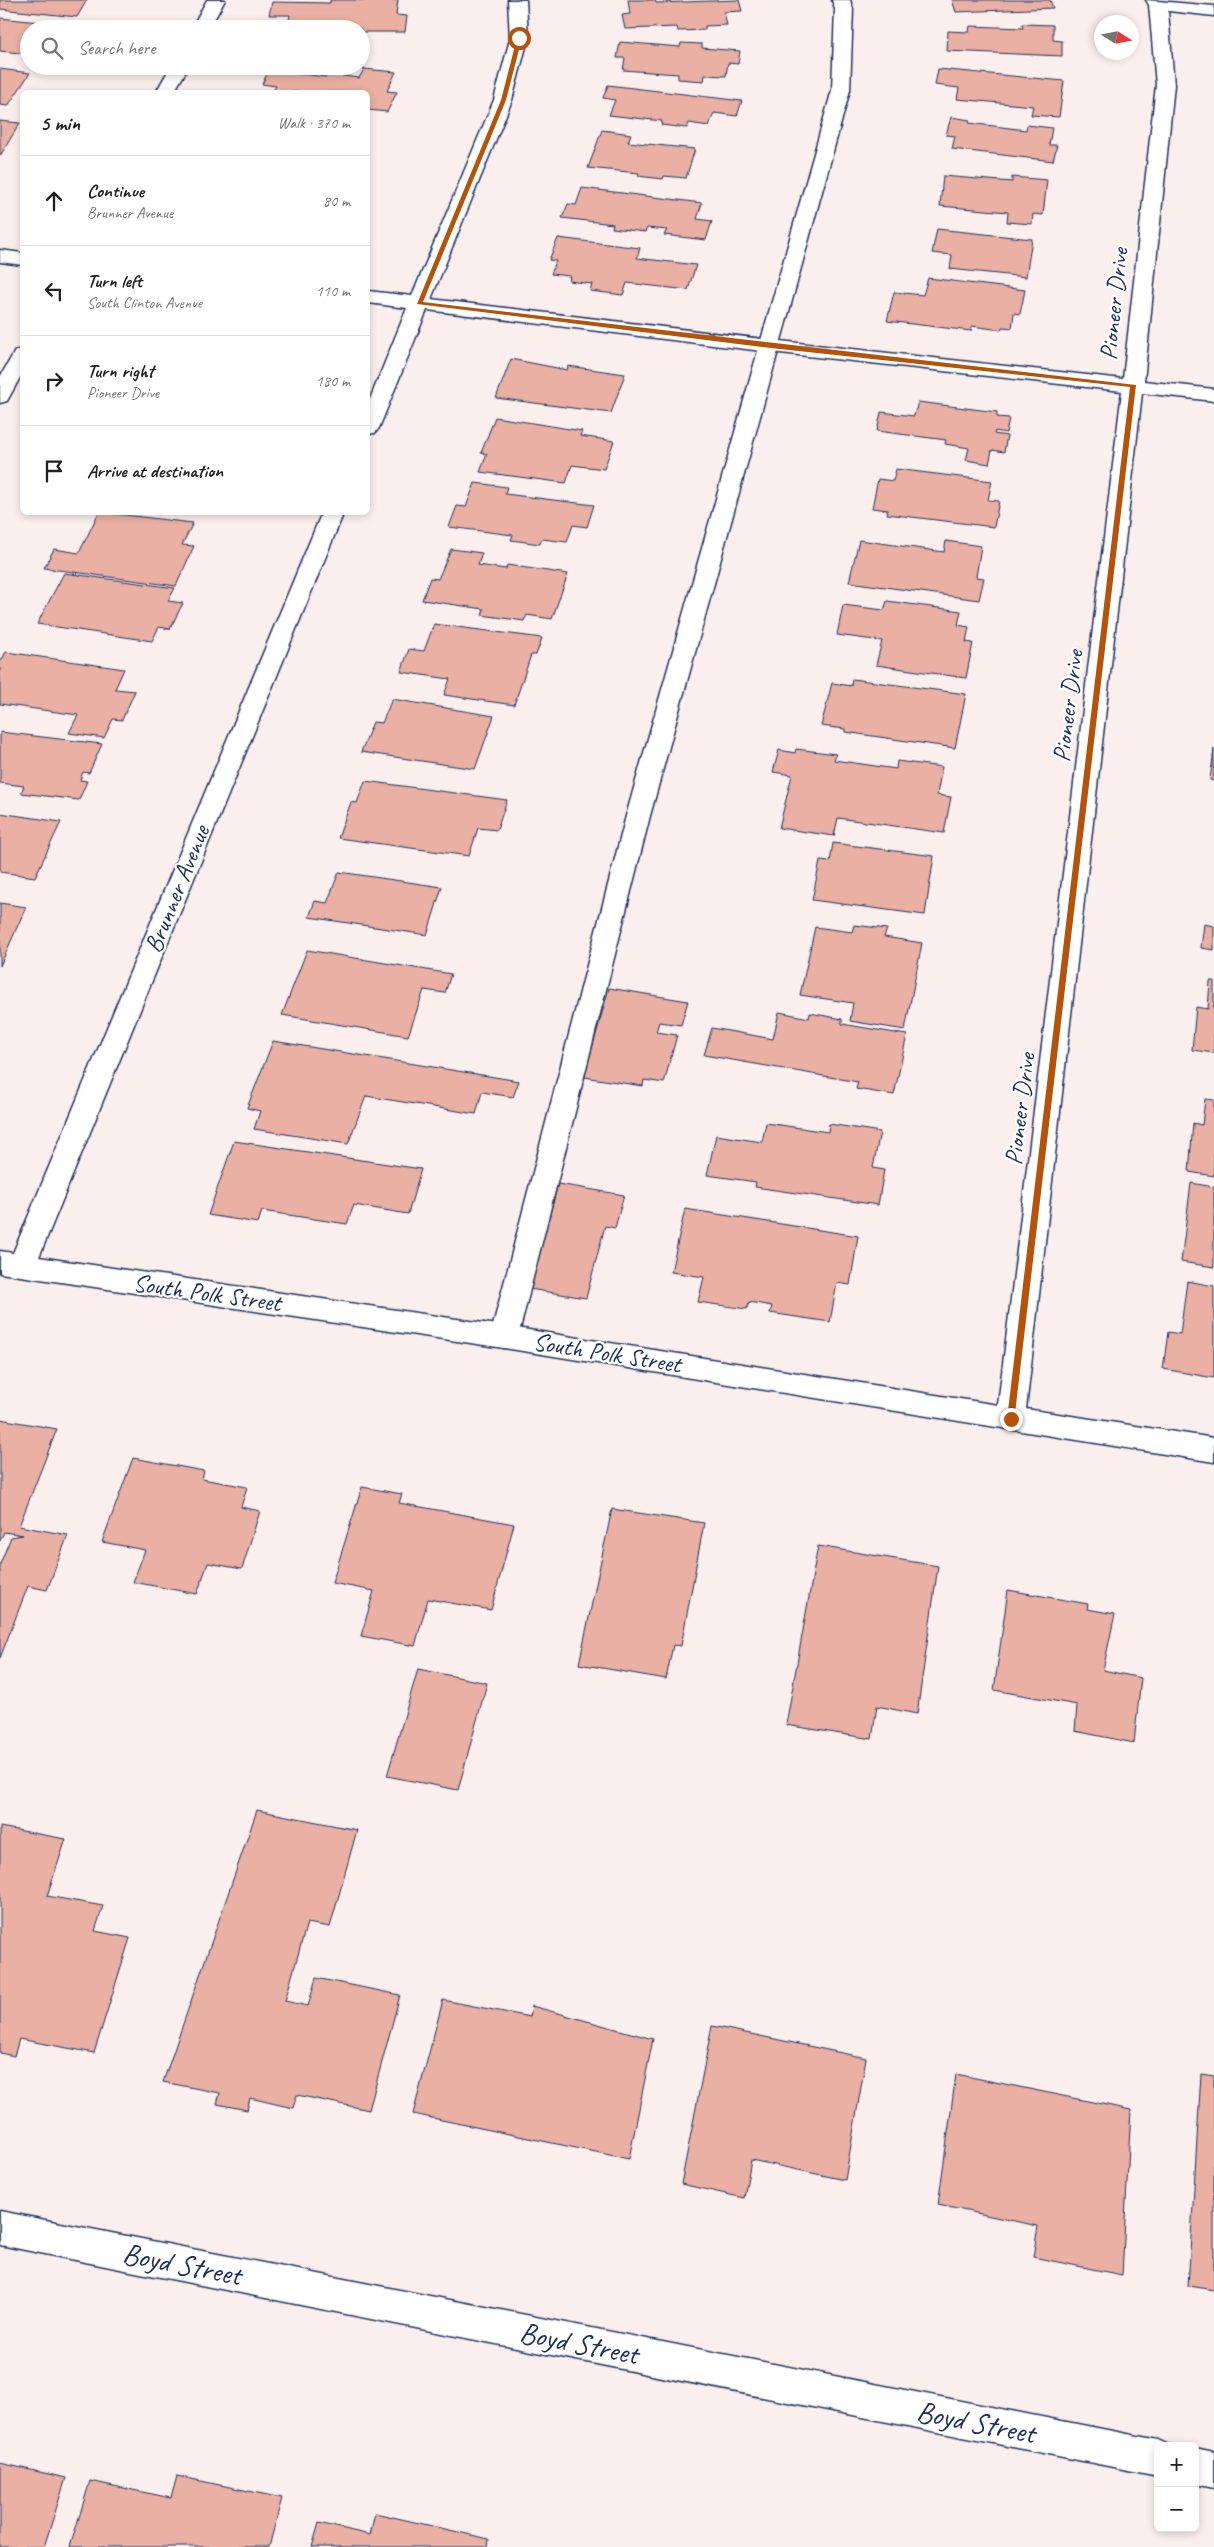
<!DOCTYPE html>
<html lang="en">
<head>
<meta charset="utf-8">
<style>
	body { margin:0; font-family:Caveat,sans-serif; background:#f2f2f2; color:#202124 }
	.controls { position:absolute; right:15px; bottom:15px; display:grid; overflow:hidden; border-radius:8px; box-shadow:0 2px 8px #0003 }
	.controls button { width:45px; height:45px; display:grid; place-items:center; padding:0; border:0; border-bottom:1px solid #e0e0e0; background:#fff; color:#202124; font:25px sans-serif }
	.compass { position:absolute; left:1094px; top:15px; width:45px; height:45px; border-radius:50%; background:#fff; box-shadow:0 2px 8px #0003; rotate:101deg }
	.stop { position:absolute; width:15px; height:15px; margin:-11px; border:4px solid #b45309; border-radius:50%; background:#fff }
	.stop.end { background:#b45309; border-color:#fff; box-shadow:0 1px 5px #0008 }
	.list { margin:0; padding:0; list-style:none }
	h2 { display:flex; justify-content:space-between; align-items:center; height:65px; margin:0; padding:0 20px; font-size:21px }
	h2 small { font-size:16px; font-weight:400; color:#757577 }
	.list li { display:grid; grid-template-columns:32px 1fr auto; gap:15px; align-items:center; box-sizing:border-box; height:90px; padding:0 20px; border-top:1px solid #e0e0e0 }
	.list b { display:block; font-size:19px; white-space:nowrap }
	.list p { margin:0; font-size:16px; white-space:nowrap; color:#757577 }
	.list em { font-size:16px; font-style:normal; color:#757577 }
	.icon { flex:none; width:28px; height:28px; fill:none; stroke:currentColor; stroke-width:2; stroke-linecap:round; stroke-linejoin:round }
	.map { position:relative; flex:none; width:1214px; height:2547px; overflow:hidden }
	.search { position:absolute; background:#fff; box-shadow:0 2px 8px #0003; left:20px; top:20px; width:350px; height:55px; display:flex; align-items:center; gap:12px; box-sizing:border-box; padding:0 18px; border-radius:28px; color:#757577; font-size:19px }
	.panel { position:absolute; background:#fff; box-shadow:0 2px 8px #0003; left:20px; top:90px; width:350px; height:425px; border-radius:8px }
	.map>svg:first-child { display:block }
	.building { fill:#eab0a3; stroke:#1b2f5e }
	.lines { fill:none; stroke-linecap:round; stroke-linejoin:round }
	.lane-casing { stroke:#1b2f5e; stroke-width:3 }
	.street-casing { stroke:#1b2f5e; stroke-width:3 }
	.lane { fill:#fff; fill-rule:evenodd }
	.street { fill:#fff; fill-rule:evenodd }
	.route { fill:#b45309 }
	.labels { text-anchor:middle; dominant-baseline:central; stroke-width:4.5; stroke-linejoin:round; paint-order:stroke }
	.street-label { font-size:25px; fill:#1b2f5e; stroke:#fff }
	.near-street-label { font-size:30px; fill:#1b2f5e; stroke:#fff }
</style>
</head>
<body>
<div class="map">
<svg width="1214" height="2547" viewBox="0 0 1214 2547">
	<rect width="100%" height="100%" fill="#fbefed"/>
	<filter id="ink" filterUnits="userSpaceOnUse"><feTurbulence type="fractalNoise" baseFrequency=".02" numOctaves="2"/><feDisplacementMap in="SourceGraphic" scale="10" xChannelSelector="R" yChannelSelector="G"/><feConvolveMatrix kernelMatrix="1 2 1 2 8 2 1 2 1" color-interpolation-filters="sRGB"/></filter>
	<g filter="url(#ink)">
		<path class="building" d="M0,0H87L77,17L0,9Z
			M330,0H398L396,15L407,16L405,32H361V29H287L290,15H269L272,2L330,3Z
			M628,0H655L656,3L739,0L742,11L724,12L727,25L705,26V30L678,31L677,27L625,29L622,15L630,14Z
			M952,0H1050L1053,8L956,12Z
			M0,18L58,24L55,29H29V54L0,51Z
			M1022,24L1053,25V40L1062,41V56L947,51L948,31L969,32L970,26L1023,28Z
			M620,42L680,47L681,43L702,44V48L740,51L738,64L728,63L726,76L705,75L704,81L678,79V74L623,70L625,58H617Z
			M0,69L30,73L8,106L0,105Z
			M364,69L396,72L387,91L397,92L387,112L368,110V92H272L276,86L262,84L269,70L326,77L328,74L359,78Z
			M938,69L1064,81L1059,117L1031,115L1033,106L957,99L959,88L935,85Z
			M608,85L742,101L737,116L714,113L709,126L689,123L687,128L661,125L662,121L609,115L615,100L603,98Z
			M951,117L970,120L969,123L1026,130L1027,125L1052,128L1049,145H1057L1053,161L952,149L955,136L946,135Z
			M0,121L20,123L0,156Z
			M602,130L631,134L628,142L695,149L686,178L664,176L663,179L638,176L639,173L588,168Z
			M943,176L1012,182V177L1047,180L1043,215L1033,214L1032,224L1007,222L1008,212L940,206Z
			M582,188L702,203L697,219L712,221L706,240L664,235L667,230L647,228L645,232L612,228L613,224L562,218L568,204L576,205Z
			M937,229L1032,239L1026,277L950,269L952,255L932,253Z
			M558,238L640,248L637,258L696,265L688,290L627,283L623,295L590,291L592,284L569,281L570,276L551,274L556,261L549,260Z
			M928,278L1025,290L1020,314L1014,313L1012,328L1002,327L1001,330L972,326L971,331L887,321L894,292L923,295Z
			M511,359L567,370L568,366L625,374L611,413L496,398Z
			M918,402L997,412V417L1009,418L1006,433L995,431L994,434L1007,436L1004,452L992,450L989,464L966,460L969,448L945,444L946,440L877,431L881,412L914,416Z
			M495,417L582,431L580,436L614,441L604,469L572,465L566,483L480,472L487,454L481,453Z
			M896,469L992,481L988,500L999,501L994,527L887,514L888,510L872,508L878,479L893,481Z
			M475,483L507,487L505,494L594,505L587,527L573,525L567,542L542,539L540,544L511,540L513,535L449,527L457,506L466,507Z
			M99,512L193,523L182,545L194,546L176,586L44,568L54,549L79,553Z
			M859,540L944,552L946,541L981,546L976,577L984,578L979,600L849,582Z
			M451,549L482,553L478,565L506,569L507,565L568,574L552,619L527,615L524,621L482,615L484,609L422,600L430,578L438,579Z
			M64,573L175,588L168,601L183,603L170,629L159,627L152,641L37,624Z
			M887,601L961,611L958,625L969,627L966,642L973,643L966,678L876,665L882,641L837,635L843,605L884,610Z
			M434,624L542,638L536,655H531L514,705L444,695L450,679L401,672L409,649L424,651Z
			M6,652L124,669L115,689L135,691L122,720L113,719L104,738L69,733L78,715L0,704V663Z
			M852,679L966,694L955,748L845,732V729L821,726L832,683L851,686Z
			M392,699L494,716L475,769L361,752L373,722L382,723Z
			M0,732L102,744L89,773L83,772L80,780L87,781L79,800L21,793L24,786L0,783Z
			M796,749L836,754L834,760L896,769L897,761L942,767L937,795L951,797L944,833L838,818L834,836L779,828L792,775L773,772L779,750L795,753Z
			M1214,749V781L1210,780Z
			M365,781L507,800L497,830L478,828L469,856L338,838L351,802L357,803Z
			M0,813L61,822L35,877L0,872Z
			M833,843L934,856L925,915L812,900L820,861L830,862Z
			M339,872L442,887L427,935L309,917L315,901L327,903Z
			M0,903L26,907L0,966Z
			M1204,924L1214,926V950L1201,948Z
			M854,925L887,929L884,937L922,943L905,1030L850,1021L853,1003L800,995L815,927L852,932Z
			M307,950L451,974L445,993L424,990L408,1036L282,1015Z
			M1210,981H1214V1053L1192,1050L1196,1007L1208,1009Z
			M609,988L688,1001L681,1025L659,1022L656,1032L677,1035L664,1083L644,1080L643,1086L584,1077Z
			M779,1012L809,1018L810,1013L842,1019V1024L907,1035L894,1095L856,1089L858,1082L704,1055L712,1028L773,1039Z
			M273,1041L519,1081L513,1097L482,1092L476,1114L366,1096L348,1144L254,1129L260,1111L247,1108Z
			M1205,1099L1214,1100V1176L1189,1172L1193,1123L1202,1125Z
			M766,1123L828,1132L829,1124L880,1132L873,1168L884,1170L878,1205L755,1187L756,1182L707,1175L716,1135L762,1142Z
			M234,1141L421,1169L408,1214L354,1205L347,1224L262,1211L258,1223L208,1215Z
			M1191,1183L1214,1187V1267L1181,1262Z
			M558,1184L624,1195L615,1228L605,1226L586,1298L529,1289Z
			M685,1209L858,1236L850,1285L837,1283L830,1322L770,1313L772,1306L749,1302L747,1309L698,1302L704,1277L671,1272Z
			M1187,1281L1214,1286V1378L1163,1369L1168,1332L1180,1334Z
			M0,1419L57,1429L19,1526L68,1535L47,1590L28,1586L0,1658V1564L11,1537L23,1535L4,1532L0,1541Z
			M133,1458L204,1471L202,1479L247,1487L241,1507L260,1511L242,1569L208,1563L197,1594L133,1582L145,1550L102,1542Z
			M362,1487L402,1494L399,1503L514,1524L491,1610L428,1599L415,1646L361,1636L374,1591L332,1583Z
			M612,1509L704,1523L681,1646L673,1645L666,1679L579,1664Z
			M818,1546L938,1566L917,1714L877,1706L872,1739L786,1725Z
			M1008,1590L1088,1604L1087,1609L1115,1614L1103,1670L1141,1678L1134,1743L1075,1731L1077,1705L994,1690Z
			M418,1669L487,1683L458,1790L387,1776Z
			M257,1810L357,1830L330,1927L307,1923L285,2001L308,2006L316,1978L400,1995L369,2110L297,2095L293,2108L250,2098L247,2110L217,2104L220,2093L163,2082Z
			M0,1827L66,1839L47,1896L103,1906L95,1931L130,1938L94,2053L19,2039L14,2056L0,2053Z
			M443,2000L530,2017L532,2006L653,2039L629,2159L413,2114Z
			M712,2026L866,2058L845,2180L751,2160L744,2198L681,2184Z
			M956,2074L1131,2110L1122,2275L1033,2257L1038,2226L938,2205Z
			M1201,2074L1214,2076V2290L1188,2286Z
			M0,2463L66,2478L44,2547H0Z
			M177,2476L282,2498L269,2547H70L90,2481L171,2498Z
			M375,2513L489,2539L488,2547H312L319,2523L370,2535Z"/>
		<g class="lines">
			<defs>
				<path id="lane" d="M207,0H225L209,29H191Z
					M832,0H850L853,9L850,90L650,816L518,1337L514,1345L504,1348L494,1345L490,1337L626,816L832,90L835,9Z
					M171,66H189L174,92H156Z
					M22,349V374L7,401L0,403V377L15,351Z"/>
				<path id="street" d="M508,0H526L528,39L512,100L431,299L771,340L1123,379L1156,85L1149,5L1146,0L1214,6V16L1168,11L1174,85L1144,381L1214,389V401L1142,393L1026,1409L1214,1438V1462L504,1348L0,1273V1251L13,1253L322,512H344L39,1257L504,1326L998,1405L1122,391L771,352L427,310L379,428L375,433L368,434V404L407,308L368,303V291L412,296L494,100L510,39Z
					M0,250L22,253V265L0,262Z
					M0,2211L1158,2440L1171,2446H1158V2476L0,2245Z
					M1195,2448L1214,2452V2488L1195,2484Z"/>
			</defs>
			<use href="#lane" class="lane-casing"/>
			<use href="#street" class="street-casing"/>
			<use href="#lane" class="lane"/>
			<use href="#street" class="street"/>
		</g>
	</g>
	<path class="route" d="M519,37L522,38L506,100L423,302L1136,385L1014,1422H1008L1007,1419L1130,387L771,348L417,304L501,100L517,38Z"/>
	<g class="labels">
		<g class="street-label">
			<text transform="translate(1114 304) rotate(-84)">Pioneer Drive</text>
			<text transform="translate(1068 706) rotate(-83)">Pioneer Drive</text>
			<text transform="translate(177 889) rotate(-68)">Brunner Avenue</text>
			<text transform="translate(1020 1109) rotate(-83)">Pioneer Drive</text>
			<text transform="translate(207 1293) rotate(8)">South Polk Street</text>
			<text transform="translate(607 1353) rotate(9)">South Polk Street</text>
		</g>
		<g class="near-street-label">
			<text transform="translate(182 2264) rotate(11)">Boyd Street</text>
			<text transform="translate(579 2343) rotate(11)">Boyd Street</text>
			<text transform="translate(976 2422) rotate(11)">Boyd Street</text>
		</g>
	</g>
</svg>
<div class="controls">
<button>+</button>
<button>−</button>
</div>
<svg class="compass" viewBox="-18 -18 36 36"><path d="M0-13l5 13h-10z" fill="#e53935"/><path d="M0 13l5-13h-10z" fill="#757577"/></svg>
<div class="stop" style="left:519px;top:38px"></div>
<div class="stop end" style="left:1011px;top:1419px"></div>
<div class="search"><svg class="icon" aria-label="search" viewBox="0 0 24 24"><circle cx="10" cy="10" r="6"/><path d="M15 15l6 6"/></svg>Search here</div>
<section class="panel">
<h2>5 min<small>Walk · 370 m</small></h2>
<ul class="list">
<li><svg class="icon" aria-label="ahead" viewBox="0 0 24 24"><path d="M12 20V5M6 11l6-6 6 6"/></svg><div><b>Continue</b><p>Brunner Avenue</p></div><em>80 m</em></li>
<li><svg class="icon" aria-label="left" viewBox="0 0 24 24"><path d="M17 20v-9H6M10 6l-5 5 5 5"/></svg><div><b>Turn left</b><p>South Clinton Avenue</p></div><em>110 m</em></li>
<li><svg class="icon" aria-label="right" viewBox="0 0 24 24"><path d="M7 20v-9h11M14 6l5 5-5 5"/></svg><div><b>Turn right</b><p>Pioneer Drive</p></div><em>180 m</em></li>
<li><svg class="icon" aria-label="arrive" viewBox="0 0 24 24"><path d="M6 21V4h12l-3 4 3 4H6"/></svg><div><b>Arrive at destination</b></div></li>
</ul>
</section>
</div>
</body>
</html>
